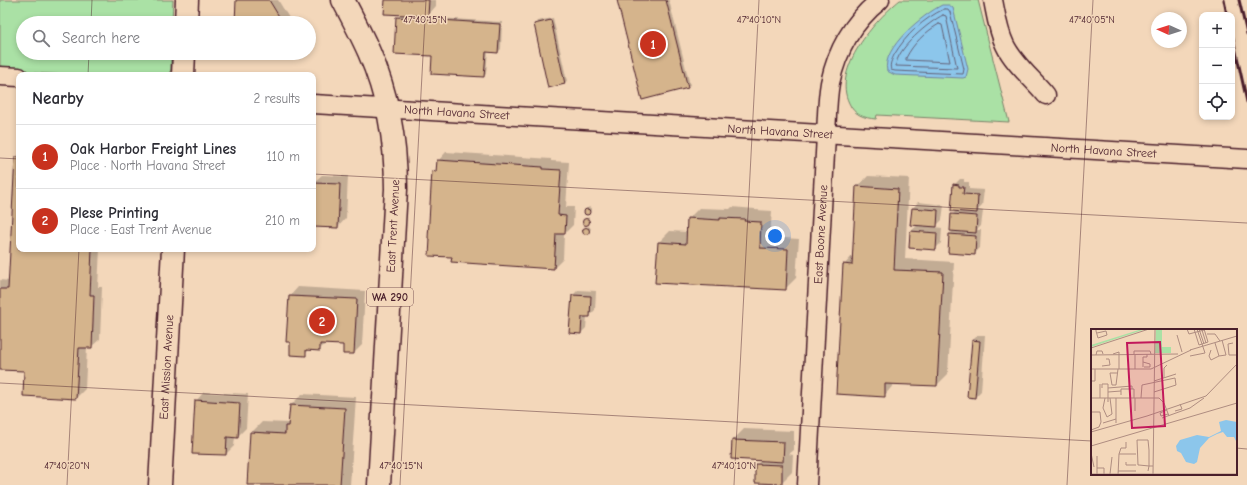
<!DOCTYPE html>
<html lang="en">
<head>
<meta charset="utf-8">
<style>
	body { margin:0; font-family:"Comic Neue",sans-serif; background:#f2f2f3; color:#2b2b33 }
	.controls { position:absolute; right:12px; top:12px; display:grid; overflow:hidden; border-radius:8px; box-shadow:0 2px 6px #0003 }
	.controls button { width:36px; height:36px; display:grid; place-items:center; padding:0; border:0; border-bottom:1px solid #e1e1e2; background:#fff; color:#2b2b33; font:20px sans-serif }
	.compass { position:absolute; left:1151px; top:12px; width:36px; height:36px; border-radius:50%; background:#fff; box-shadow:0 2px 6px #0003; rotate:273deg }
	.you { position:absolute; left:775px; top:236px; width:14px; height:14px; margin:-10px; border:3px solid #fff; border-radius:50%; background:#1a73e8; box-shadow:0 0 0 6px #1a73e833 }
	.badge { display:grid; place-items:center; width:26px; height:26px; border-radius:50%; background:#c8321e; color:#fff; font-size:13px; font-weight:700 }
	.pin { position:absolute; translate:-50% -50%; border:2px solid #fff; box-shadow:0 1px 4px #0006 }
	.list { margin:0; padding:0; list-style:none }
	h2 { display:flex; justify-content:space-between; align-items:center; height:52px; margin:0; padding:0 16px; font-size:17px }
	h2 small { font-size:13px; font-weight:400; color:#7c7c81 }
	.list li { display:grid; grid-template-columns:26px 1fr auto; gap:12px; align-items:center; box-sizing:border-box; height:64px; padding:0 16px; border-top:1px solid #e1e1e2 }
	.list b { display:block; font-size:15px; white-space:nowrap }
	.list p { margin:0; font-size:13px; white-space:nowrap; color:#7c7c81 }
	.list em { font-size:13px; font-style:normal; color:#7c7c81 }
	.icon { flex:none; width:22px; height:22px; fill:none; stroke:currentColor; stroke-width:2; stroke-linecap:round; stroke-linejoin:round }
	.map { position:relative; flex:none; width:1247px; height:485px; overflow:hidden }
	.search { position:absolute; background:#fff; box-shadow:0 2px 6px #0003; left:16px; top:16px; width:300px; height:44px; display:flex; align-items:center; gap:10px; box-sizing:border-box; padding:0 14px; border-radius:22px; color:#7c7c81; font-size:15px }
	.panel { position:absolute; background:#fff; box-shadow:0 2px 6px #0003; left:16px; top:72px; width:300px; height:180px; border-radius:8px }
	.map>svg:first-child { display:block }
	.green { fill:#aae1a5; stroke:#7a8068 }
	.water { fill:#8cc6eb; stroke:#72839e }
	.shadow { fill:#0003 }
	.lines { fill:none; stroke-linecap:round; stroke-linejoin:round }
	.shore { stroke:#646278; stroke-width:1 }
	.building { fill:#d5b48c; stroke:#4a1f2b }
	.minor-casing { stroke:#4a1f2b; stroke-width:21 }
	.major-casing { stroke:#4a1f2b; stroke-width:25 }
	.minor { stroke:#f3d7ba; stroke-width:18 }
	.major { stroke:#f3d7ba; stroke-width:22 }
	.rail { stroke:#4a1f2b; stroke-width:3 }
	.ticks { fill:none; stroke:#4a1f2b; stroke-width:1; stroke-opacity:0.45 }
	.labels { text-anchor:middle; dominant-baseline:central; stroke-width:3; stroke-linejoin:round; paint-order:stroke }
	.shield { fill:#f3d7ba; stroke:#7d5656; stroke-width:1 }
	.shield-label { font-size:11px; font-weight:bold; fill:#4a1f2b }
	.street-label { font-size:12px; fill:#4a1f2b; stroke:#f3d7ba }
	.inset-road { fill:none; stroke:#af8d81; stroke-width:1 }
	.view { fill:#c2185b; fill-opacity:0.15; stroke:#c2185b; stroke-width:2 }
	.inset-edge { fill:none; stroke:#4a1f2b; stroke-width:2 }
	.ticks-label { font-size:10px; text-anchor:middle; fill:#4a1f2b; stroke:#f3d7ba; stroke-width:3; stroke-linejoin:round; paint-order:stroke }
</style>
</head>
<body>
<div class="map">
<svg width="1247" height="485" viewBox="0 0 1247 485">
	<rect width="100%" height="100%" fill="#f3d7ba"/>
	<filter id="ink" filterUnits="userSpaceOnUse"><feTurbulence type="fractalNoise" baseFrequency=".025" numOctaves="2"/><feDisplacementMap in="SourceGraphic" scale="8" xChannelSelector="R" yChannelSelector="G"/><feConvolveMatrix kernelMatrix="1 2 1 2 8 2 1 2 1" color-interpolation-filters="sRGB"/></filter>
	<g filter="url(#ink)">
		<path class="green" d="M0,0H173L172,23H23V53H171V69L169,75H68L0,71Z
			M900,0H978L1009,122L877,115L876,119C864,118 854,115 849,103C832,69 875,20 900,0Z"/>
		<path class="water" d="M942,5H949L953,8L968,69L966,77L963,78L895,75L887,71C881,48 924,14 942,5Z"/>
		<path class="shadow" d="M237,0H278L289,18V23H236Z
			M386,0H436V6L428,15L406,14V16L502,22L501,49L498,52L488,51L486,74L484,76L433,55L397,18L402,14Z
			M618,0H669L690,85L687,87Z
			M553,18L567,81L564,83L535,24L537,21Z
			M446,152L551,159V161L569,162L566,207H574L573,225L564,234L563,259L554,268L453,256L433,172L438,168V161Z
			M19,154V249H100L98,287H102L100,339L91,347H87L85,389L76,398L25,370L0,369V280L10,281L16,158Z
			M322,175L348,176L346,218L338,227L313,226V183Z
			M868,176L909,178L905,259L954,262L948,374L937,385L895,383L884,396L844,265L853,255L857,187Z
			M960,179H964V182H969V189L984,190L982,206L978,210L983,211L981,226L977,230H981L980,248L974,254L950,234L954,230L952,215L956,211L954,185Z
			M918,202L944,205L942,220L935,227L942,228L941,243L935,249L911,231L919,224H912L913,208Z
			M589,207L592,209V210L586,214L585,211Z
			M732,207L755,209V210L772,211L770,237L799,239L796,278L785,289L659,242L670,231L687,232L688,219L699,208L730,209Z
			M589,217L588,223L585,224V220Z
			M589,226L591,229L586,234L584,231Z
			M298,287L365,291L362,345L354,353L344,344L326,343L319,350L310,349L305,354L291,341H287L290,296Z
			M578,290L596,291L595,310L589,316H587L586,328L581,333L573,295Z
			M978,335H985L981,391L975,397L973,340Z
			M204,392L248,394L246,428L237,437H235L234,446L226,454L196,401Z
			M302,394L356,397L350,485H248L251,433L262,422L289,423L291,405Z
			M744,429L794,431V450L789,454L793,455L792,472L781,483L756,465L761,460L733,440Z"/>
		<g class="lines">
			<path class="shore" d="M944,9H948L950,12L964,69L963,74L895,71L891,70C889,64 892,60 894,55C906,35 923,19 944,9Z
				M943,15L946,16L957,68L896,66C896,49 929,22 943,15Z
				M939,24L942,25L950,62L906,60V58C913,44 925,32 939,24Z"/>
		</g>
		<path class="building" d="M236,0H269L283,23H235Z
			M385,0H429L428,16L384,14Z
			M617,0H666L688,88L642,100Z
			M396,17L500,24L498,53L486,52L484,77L431,74L432,56L394,54Z
			M551,20L565,84L548,88L534,24Z
			M15,157H19V249H92L90,295H94L92,348H79L76,399L23,396L24,371L0,370V289H8Z
			M437,160L543,167V169L561,170L558,215L566,216L565,234H556L554,269L451,262L452,257L429,256L430,239L428,238L432,171L436,172Z
			M313,183L340,184L338,228L313,227Z
			M953,184L959,185V187H964L963,194L978,195L977,213L951,211Z
			M856,186L898,189L894,270L943,272L937,386L885,384V397L836,394L843,264L852,265Z
			M912,208L938,210L937,227L910,225Z
			M584 212a3 3 0 1 1 6 0a3 3 0 1 1-6 0Z
			M951,214L977,216L976,233L950,231Z
			M687,218L720,220V218L745,219L744,221L761,222L760,248L788,249L786,290L655,283L658,242L686,244Z
			M582.5 222a3.5 3.5 0 1 1 7 0a3.5 3.5 0 1 1-7 0Z
			M582.5 231a3.5 3.5 0 1 1 7 0a3.5 3.5 0 1 1-7 0Z
			M910,231L937,233L936,250L909,248Z
			M949,234L976,236L975,255L948,253Z
			M572,295L591,296L590,317H582L581,334L569,333Z
			M289,296L357,299L354,354H343V345L320,344V351L306,350V356L290,355V342H286Z
			M972,340L980,341L975,398L967,397Z
			M195,400L240,403L238,438L227,437L226,455L192,454Z
			M290,405L345,408L340,485H247L250,432L285,434V426H288Z
			M732,440L784,442L783,462L731,459Z
			M755,464L782,465V484L755,483Z"/>
		<g class="lines">
			<defs>
				<g id="minor">
					<path d="M993,0C996,15 998,31 1005,45C1014,64 1033,79 1046,95"/>
					<path d="M0,76L19,77"/>
					<path id="s1" d="M313,104L1247,159"/>
					<path id="s2" d="M807,485L826,135C827,118 827,100 830,83C837,50 854,21 880,0"/>
				</g>
				<g id="major">
					<path d="M343,0C352,17 361,34 369,52C388,95 396,142 396,189L379,485"/>
					<path d="M186,23L187,0"/>
					<path d="M183,75L184,53"/>
					<path id="s3" d="M160,485L173,249"/>
				</g>
			</defs>
			<use href="#minor" class="minor-casing"/>
			<use href="#major" class="major-casing"/>
			<use href="#minor" class="minor"/>
			<use href="#major" class="major"/>
			<path class="rail" d="M1224,0L1227,15
				M1239,0L1247,34
				M1232,34L1247,102"/>
		</g>
	</g>
	<path class="ticks" d="M91,23L92,0M88,75L89,53M0,158L19,159M313,174L1247,223M0,383L1092,441M1236,448L1247,449M67,485L79,249M400,485L426,0M734,485L759,0M1067,485L1093,0"/>
	<g class="labels">
		<rect class="shield" x="367" y="288" width="46" height="18" rx="3"/>
		<g class="shield-label">
			<text x="390" y="297">WA 290</text>
		</g>
		<g class="street-label">
			<text stroke="none"><textPath href="#s1" startOffset="144">North Havana Street</textPath></text>
			<text stroke="none"><textPath href="#s1" startOffset="468">North Havana Street</textPath></text>
			<text stroke="none"><textPath href="#s1" startOffset="792">North Havana Street</textPath></text>
			<text transform="translate(393 226) rotate(-87)">East Trent Avenue</text>
			<text stroke="none"><textPath href="#s2" startOffset="251">East Boone Avenue</textPath></text>
			<text stroke="none"><textPath href="#s3" startOffset="118">East Mission Avenue</textPath></text>
		</g>
	</g>
	<g transform="translate(1091 329)">
		<rect width="146" height="146" fill="#f3d7ba"/>
		<path d="M51,0H55L0,18V16ZM65,0H71V18H80V24H64Z" fill="#aae1a5"/>
		<path d="M135,91L146,93V114L143,108H136L132,103L126,105L118,109L109,119L106,133L103,135L95,133L90,124L86,122L85,117L89,111L106,106L118,108L130,102L128,93Z" fill="#8cc6eb"/>
		<path class="inset-road" d="M5,0V2L7,9L16,6L15,2L6,4M96,0L98,5L113,1M103,0L108,16L117,13L113,0M108,0L113,15M111,1L115,14M116,5H124L129,12M86,6L91,23M124,14L128,27L135,26L131,11M142,14L137,15L138,26H146M0,19L58,0M99,21L146,7M120,21L118,27L120,31L128,27M22,25L28,23V40M43,25V22H59L60,25M0,26L87,25M5,26L6,22H11L12,25M44,26V40M99,27L114,24L106,0M52,33L59,35V38H53M11,37L19,36L18,30H15M52,38V28H56V25M0,40H60L100,21M26,44H19L21,56H25L27,40M73,49V39L76,36M0,52H4V40M63,52L85,45M11,59V55H17V73M17,59L41,57V60M30,62V60H43V69M17,63L30,62V66M0,69H68L73,74L78,87M9,69V55M14,69L12,79L16,88L21,85L19,69M25,69V94M50,69L51,56L84,49L85,56L63,63M76,81L69,84L70,87L77,85M44,82V69M84,82L91,80L89,75M0,83H9L10,93L8,98L0,101M56,87L115,67L146,35M71,89L99,79L113,69M12,94L25,90M0,103L56,87M0,117L146,74M0,124L3,138M28,125L30,119H35V113M6,127V145M35,133V136H45M6,139H13V145M27,142H45M57,142L58,137V121L57,111H46L47,136H48L58,137H62M0,145H146M19,145L21,128M62,145L64,1M27,146L28,125H45"/>
		<path class="view" d="M69,13L74,97L41,99L36,14Z"/>
		<rect width="146" height="146" class="inset-edge"/>
	</g>
	<g class="ticks-label">
		<text x="425" y="23">47°40'15"N</text>
		<text x="759" y="23">47°40'10"N</text>
		<text x="1092" y="23">47°40'05"N</text>
		<text x="67" y="469">47°40'20"N</text>
		<text x="401" y="469">47°40'15"N</text>
		<text x="734" y="469">47°40'10"N</text>
	</g>
</svg>
<div class="controls">
<button>+</button>
<button>−</button>
<button><svg class="icon" aria-label="locate" viewBox="0 0 24 24"><circle cx="12" cy="12" r="6"/><path d="M12 2v4M12 18v4M2 12h4M18 12h4"/></svg></button>
</div>
<svg class="compass" viewBox="-18 -18 36 36"><path d="M0-13l5 13h-10z" fill="#e53935"/><path d="M0 13l5-13h-10z" fill="#7c7c81"/></svg>
<div class="you"></div>
<div class="pin badge" style="left:653px;top:44px">1</div>
<div class="pin badge" style="left:322px;top:321px">2</div>
<div class="search"><svg class="icon" aria-label="search" viewBox="0 0 24 24"><circle cx="10" cy="10" r="6"/><path d="M15 15l6 6"/></svg>Search here</div>
<section class="panel">
<h2>Nearby<small>2 results</small></h2>
<ul class="list">
<li><span class="badge">1</span><div><b>Oak Harbor Freight Lines</b><p>Place · North Havana Street</p></div><em>110 m</em></li>
<li><span class="badge">2</span><div><b>Plese Printing</b><p>Place · East Trent Avenue</p></div><em>210 m</em></li>
</ul>
</section>
</div>
</body>
</html>
